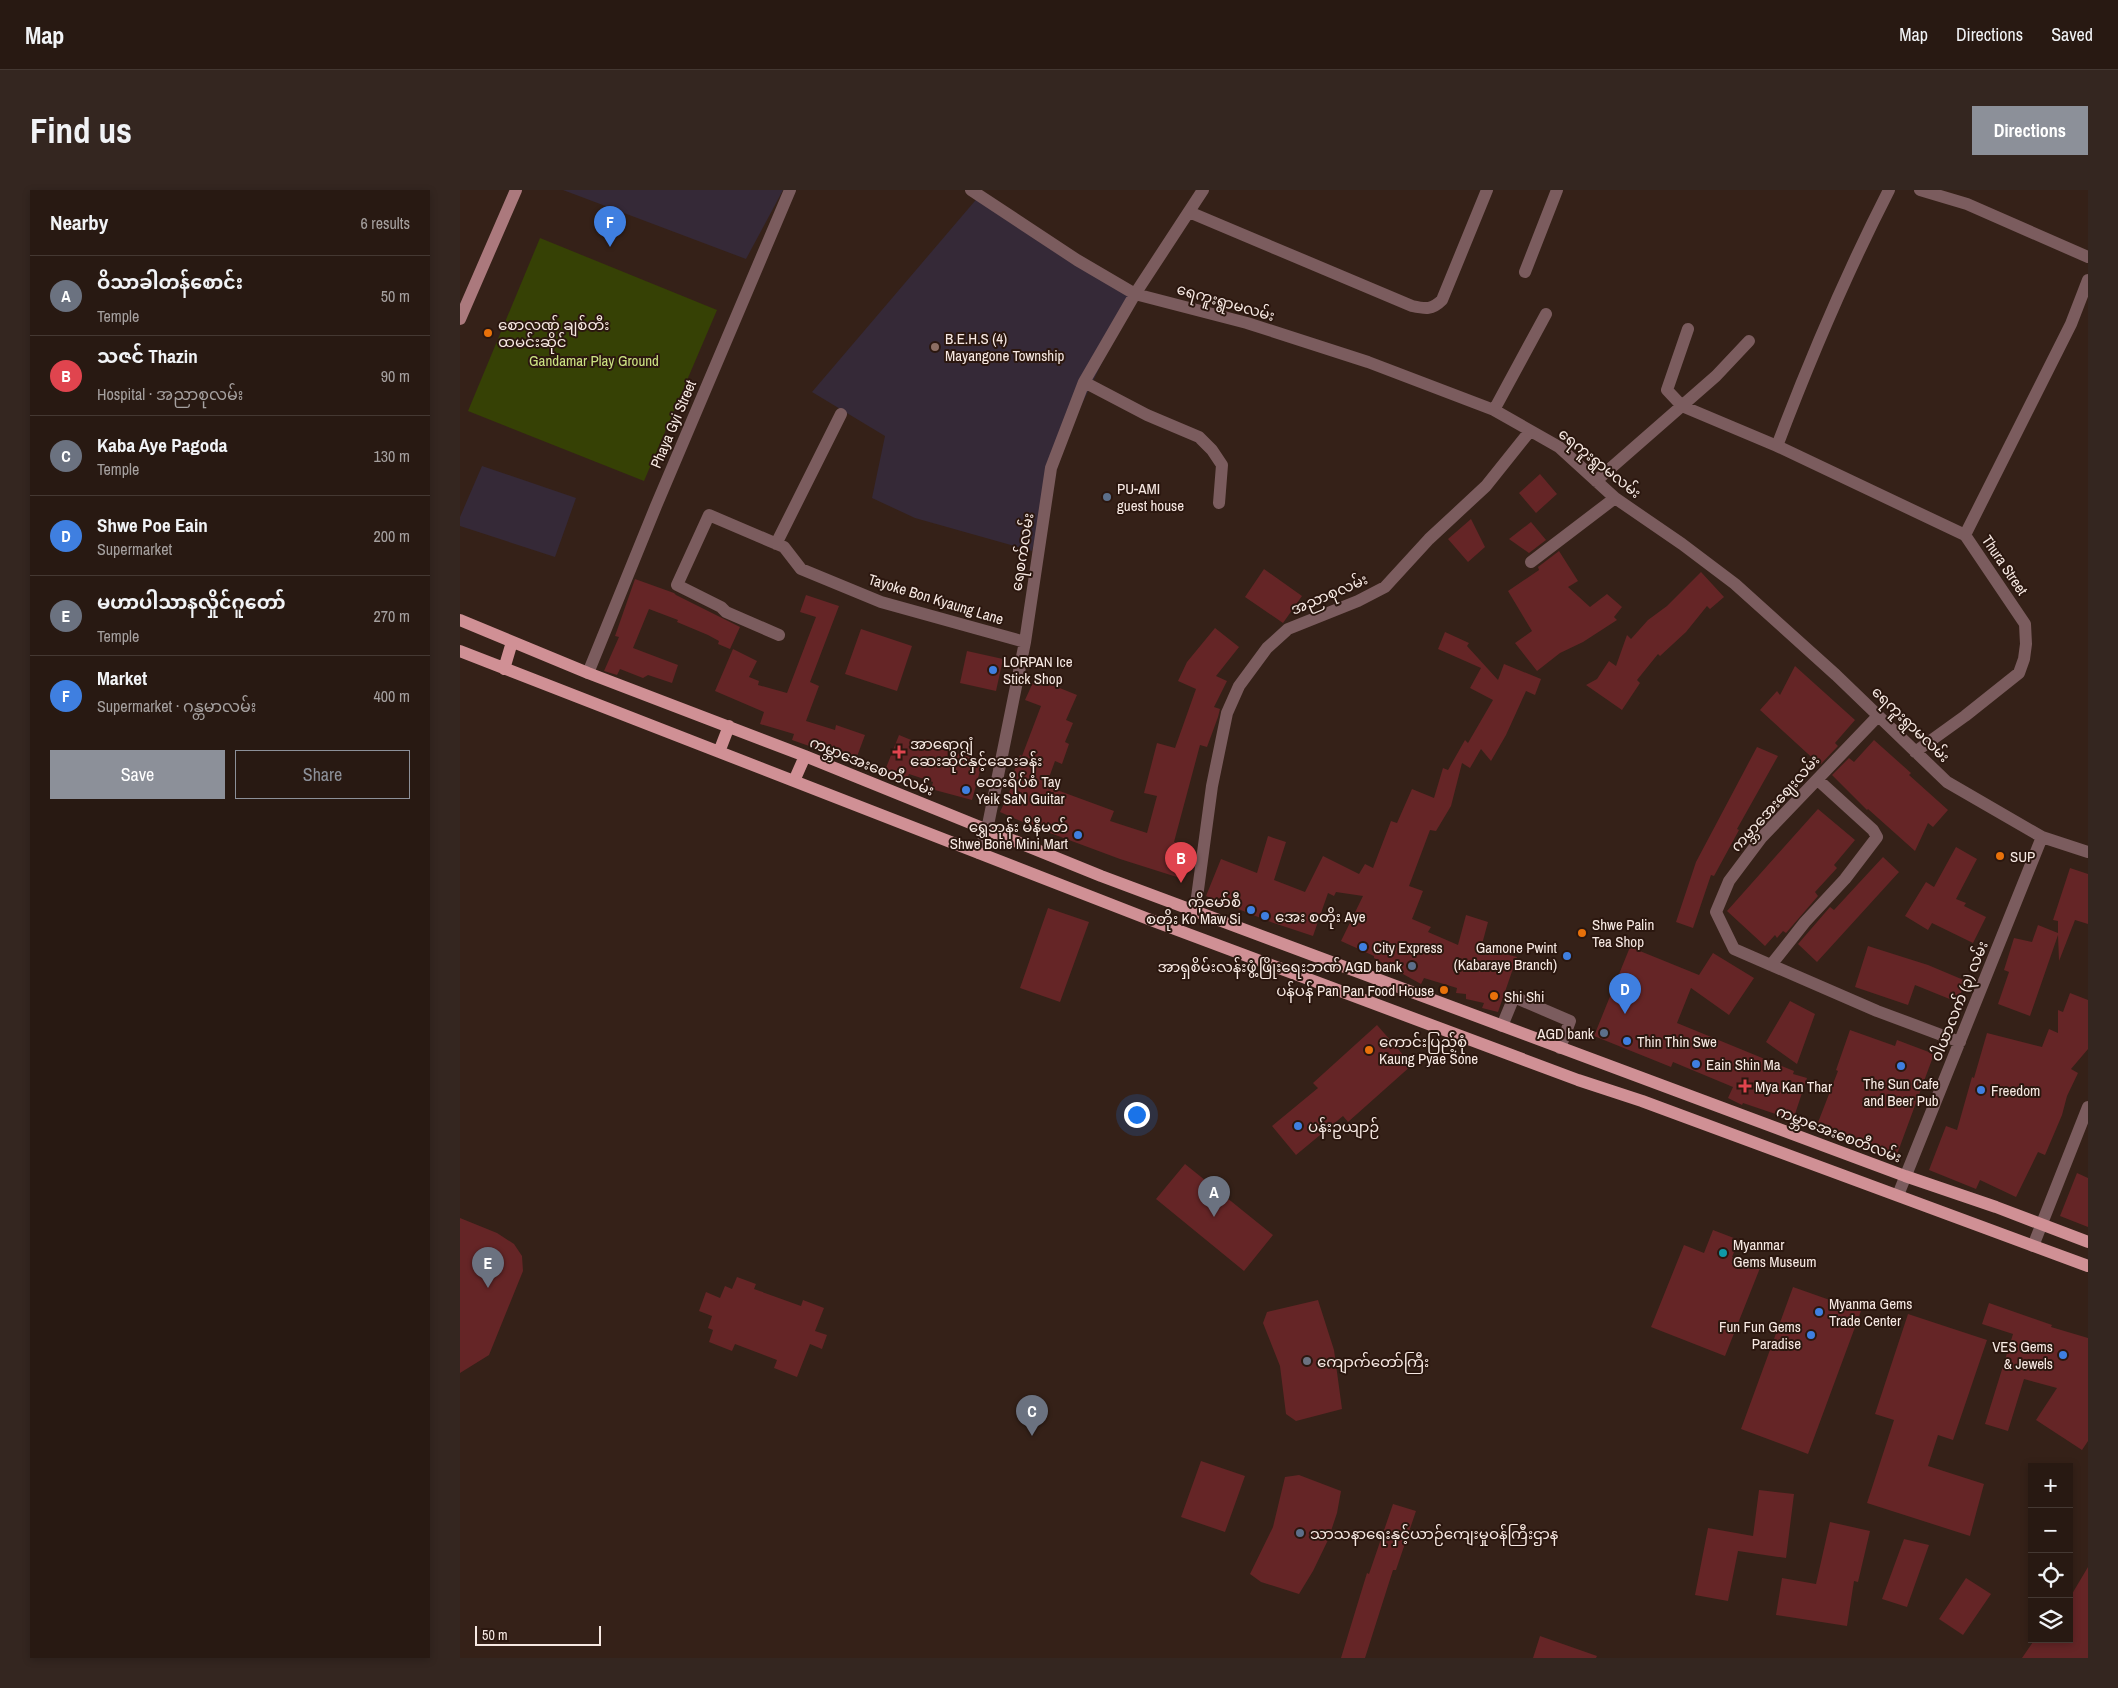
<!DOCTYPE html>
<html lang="en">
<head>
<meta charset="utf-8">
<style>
	body { margin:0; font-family:"Archivo Narrow","Noto Sans Myanmar",sans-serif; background:#342620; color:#f1f3f6 }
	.controls { position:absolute; right:15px; bottom:15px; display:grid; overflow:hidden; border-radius:0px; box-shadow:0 2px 8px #0003 }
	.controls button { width:45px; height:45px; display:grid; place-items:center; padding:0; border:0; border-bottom:1px solid #443832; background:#281912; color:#f1f3f6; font:25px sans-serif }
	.scale { position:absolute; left:15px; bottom:12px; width:126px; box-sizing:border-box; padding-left:5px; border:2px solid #f7e9e3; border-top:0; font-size:14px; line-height:18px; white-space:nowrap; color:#f7e9e3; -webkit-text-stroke:4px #2b170f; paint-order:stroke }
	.you { position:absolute; left:676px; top:924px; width:18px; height:18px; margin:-12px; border:4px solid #fff; border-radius:50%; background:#1a73e8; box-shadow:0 0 0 8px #1a73e833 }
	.badge { display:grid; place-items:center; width:32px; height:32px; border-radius:50%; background:#8c9099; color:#fff; font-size:16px; font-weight:700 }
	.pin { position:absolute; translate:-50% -41px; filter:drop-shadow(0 1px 2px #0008) }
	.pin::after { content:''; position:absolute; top:26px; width:18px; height:15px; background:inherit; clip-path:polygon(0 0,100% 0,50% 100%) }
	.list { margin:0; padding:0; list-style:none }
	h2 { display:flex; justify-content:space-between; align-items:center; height:65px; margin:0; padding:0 20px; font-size:21px }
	h2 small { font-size:16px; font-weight:400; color:#a5a09f }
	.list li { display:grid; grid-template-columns:32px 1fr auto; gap:15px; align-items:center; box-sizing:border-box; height:80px; padding:0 20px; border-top:1px solid #443832 }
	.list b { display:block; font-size:19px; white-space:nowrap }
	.list p { margin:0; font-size:16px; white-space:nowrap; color:#a5a09f }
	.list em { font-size:16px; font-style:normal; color:#a5a09f }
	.actions { display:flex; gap:10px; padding:15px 20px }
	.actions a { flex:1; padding:11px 0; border:1px solid #8c9099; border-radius:0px; text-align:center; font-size:18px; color:#8c9099 }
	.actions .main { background:#8c9099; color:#fff }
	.icon { flex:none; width:28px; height:28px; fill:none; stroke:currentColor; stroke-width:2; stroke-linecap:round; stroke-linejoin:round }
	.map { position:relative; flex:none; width:1628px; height:1468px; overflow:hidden; border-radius:0px }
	header { display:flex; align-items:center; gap:30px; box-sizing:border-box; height:70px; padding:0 25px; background:#281912; border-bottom:1px solid #443832 }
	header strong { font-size:24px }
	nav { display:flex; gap:28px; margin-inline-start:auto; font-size:18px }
	.intro { display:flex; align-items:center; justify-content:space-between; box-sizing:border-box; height:120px; padding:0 30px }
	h1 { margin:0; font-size:35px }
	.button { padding:12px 22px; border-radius:0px; background:#8c9099; color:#fff; font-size:18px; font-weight:700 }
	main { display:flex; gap:30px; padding:0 30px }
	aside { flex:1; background:#281912; border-radius:0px; box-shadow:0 2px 8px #0003 }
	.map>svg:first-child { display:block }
	.education { fill:#352937 }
	.green { fill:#364105 }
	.building { fill:#652526 }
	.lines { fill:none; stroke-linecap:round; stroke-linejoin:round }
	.street { stroke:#7b5c5e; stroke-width:12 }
	.secondary { stroke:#ab797d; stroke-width:12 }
	.primary { stroke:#d09095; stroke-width:12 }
	.food-dot { fill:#e8710a; stroke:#2b170f; stroke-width:2 }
	.education-dot { fill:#8d6e63; stroke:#2b170f; stroke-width:2 }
	.service-dot { fill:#5c6f8a; stroke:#2b170f; stroke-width:2 }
	.shop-dot { fill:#3f7fe0; stroke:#2b170f; stroke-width:2 }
	.health-dot { fill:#e0444e; stroke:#2b170f; stroke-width:2 }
	.culture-dot { fill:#0f9aa8; stroke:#2b170f; stroke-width:2 }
	.worship-dot { fill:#6b7280; stroke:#2b170f; stroke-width:2 }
	.labels { text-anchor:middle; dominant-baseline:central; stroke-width:4; stroke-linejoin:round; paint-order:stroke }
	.street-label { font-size:15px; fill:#f7e9e3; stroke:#2b170f }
	.poi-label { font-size:15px; fill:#f7e9e3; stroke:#2b170f; text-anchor:start }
	.park-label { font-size:15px; fill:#cbe182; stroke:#2b170f }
</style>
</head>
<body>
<header>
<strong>Map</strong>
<nav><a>Map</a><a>Directions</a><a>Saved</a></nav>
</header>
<div class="intro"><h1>Find us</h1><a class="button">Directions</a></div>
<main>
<aside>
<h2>Nearby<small>6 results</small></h2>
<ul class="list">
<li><span class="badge" style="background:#6b7280">A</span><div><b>ဝိသာခါတန်စောင်း</b><p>Temple</p></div><em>50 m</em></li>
<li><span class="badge" style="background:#e0444e">B</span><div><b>သဇင် Thazin</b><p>Hospital · အညာစုလမ်း</p></div><em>90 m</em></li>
<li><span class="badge" style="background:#6b7280">C</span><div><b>Kaba Aye Pagoda</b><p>Temple</p></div><em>130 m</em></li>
<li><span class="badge" style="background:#3f7fe0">D</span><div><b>Shwe Poe Eain</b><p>Supermarket</p></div><em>200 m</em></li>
<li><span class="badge" style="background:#6b7280">E</span><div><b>မဟာပါသာနလှိုင်ဂူတော်</b><p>Temple</p></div><em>270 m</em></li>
<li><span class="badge" style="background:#3f7fe0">F</span><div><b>Market</b><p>Supermarket · ဂန္တမာလမ်း</p></div><em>400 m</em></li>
</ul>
<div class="actions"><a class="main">Save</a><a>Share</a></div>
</aside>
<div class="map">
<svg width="1628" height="1468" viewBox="0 0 1628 1468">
	<rect width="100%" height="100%" fill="#352118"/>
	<path class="education" d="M103,0H323L286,69Z
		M520,5L675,104L591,278L572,361L455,328L412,308L425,246L352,202Z
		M22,276L116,308L95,367L0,336V327Z"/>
	<path class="green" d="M80,48L257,120L184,291L8,221Z"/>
	<path class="building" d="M1080,284L1097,304L1076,323L1059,303Z
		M1011,329L1025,357L1008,372L988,349Z
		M1071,332L1086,350L1069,363L1049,349Z
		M1099,361L1118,391L1108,397L1130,417L1147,404L1162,417L1154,427L1157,430L1123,452L1100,463L1077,481L1055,453L1072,441L1048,401L1079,380L1078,377Z
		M804,379L842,406L823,433L785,407Z
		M1241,382L1264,407L1250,419L1247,416L1226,442L1200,466L1198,464L1177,490L1180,493L1162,520L1126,495L1137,489L1149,471L1156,476L1167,445L1171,449L1188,430L1207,416Z
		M175,389L214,403L216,405L280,437L270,459L258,454L259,451L248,445L217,432L218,430L189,419L173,458L218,475L212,493L188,485L183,488L160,479L157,485L144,481L159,447L155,446Z
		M346,405L379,416L350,492L359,496L346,531L375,540L376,535L405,545L395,572L332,550L334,544L300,534L304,522L255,501L273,459L297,471L289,487L299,491L298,495L327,503L356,427L340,422Z
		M755,438L779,457L756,486L767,491L754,517L760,519L758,527L747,557L740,555L714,652L730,657L720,688L660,669L574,637L540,622L554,591L551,590L560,565L562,566L581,516L565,510L575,488L617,505L606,530L613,533L605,552L609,554L602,574L595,571L586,596L654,621L650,631L687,643L697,606L684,603L697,553L715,558L736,499L718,491L727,472Z
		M401,439L452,456L437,501L385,484Z
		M985,442L1009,453L1007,456L1038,490L1044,474L1081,489L1075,505L1066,501L1046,545L1031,571L1021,559L1010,578L1002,573L991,616L976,641L970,640L949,696L963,701L952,729L971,737L968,742L998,755L1006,725L1028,732L1021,758L1057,767L1038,822L1022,818L1024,813L1006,809V804L996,803L997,798L964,788L961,794L914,768V766L881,751L903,706L876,702L874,706L868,703L853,746L808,731L746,706L761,669L797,683L808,646L826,652L814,690L845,702L863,666L899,684L905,674L913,678L931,631L937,633L952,599L974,608L983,578L988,580L1005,550L1008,553L1033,510L1010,498L1021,478L978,459Z
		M507,461L543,469L536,501L500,493Z
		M1335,476L1395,530L1375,553L1378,556L1361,574H1359L1300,520L1317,501L1320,505Z
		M439,545L461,554L465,549L482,554L480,559L523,570L512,610L471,599L473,592L449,584L446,591L424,583Z
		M1414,550L1451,583L1449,585L1488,620L1473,637L1468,633L1455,661L1408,619L1407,620L1372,585L1389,568L1394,572Z
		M1297,557L1318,566L1277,639L1279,640L1254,686L1251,685L1233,738L1216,732L1236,672Z
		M1358,619L1395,650L1374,675L1377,678L1355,702L1358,706L1326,743L1323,741L1317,748L1315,745L1305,756L1267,721Z
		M1496,657L1517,669L1496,709L1506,713L1504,716L1526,727L1513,753L1472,733L1468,740L1445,726L1466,692L1474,697Z
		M1423,667L1439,682L1357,772L1338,754L1370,717L1374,720Z
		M1610,678L1628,684V734L1615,730L1599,771L1598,745L1570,826L1538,814L1549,782L1544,780L1554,748L1572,752L1578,735L1598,743V731L1593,730Z
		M588,718L629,732L600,812L560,798Z
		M1408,756L1468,775L1506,791L1497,812L1455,795L1448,815L1395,797Z
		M1170,757L1239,785L1253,763L1294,788L1269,825L1231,798L1217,833L1334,881L1333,884L1347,888L1333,930L1283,913L1282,915L1268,908L1273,897L1213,872L1211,877L1134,846Z
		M1610,803L1628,810V859L1611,879L1618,883L1607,906L1602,925L1585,965L1578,962L1556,1007L1520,990L1516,999L1469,980L1486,936L1497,940L1512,887L1514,888L1527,843L1582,857L1589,839L1598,843V820L1603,822Z
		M1330,811L1355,824L1337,874L1306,852Z
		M917,835L952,875L888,932L883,926L836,965L812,936L858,898L853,893Z
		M1390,840L1435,856L1437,850L1474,864L1436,967L1399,954L1357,935L1378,881L1376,880Z
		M725,974L813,1045L784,1081L696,1009Z
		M1617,983L1628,988V1037L1600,1026Z
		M0,1028L37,1043L54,1054L62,1066L63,1081L29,1165L0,1183Z
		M1253,1040L1279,1050L1272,1067L1300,1078L1265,1166L1191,1137L1224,1055L1244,1063Z
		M277,1087L296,1094L294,1099L341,1116L343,1110L364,1118L355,1141L367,1145L362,1159L350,1154L337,1187L314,1178L317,1170L275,1154L272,1161L249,1152L253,1140L248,1138L252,1126L239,1121L246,1102L260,1108L265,1096L272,1099Z
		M1333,1097L1401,1121L1348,1264L1281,1239Z
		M858,1110L874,1160L882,1219L836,1231L826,1224L820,1176L803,1133L807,1122Z
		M1529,1113L1592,1135L1591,1137L1628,1148V1251L1622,1260L1576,1230L1597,1198L1564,1189L1548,1241L1525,1234L1553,1144L1522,1134Z
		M1448,1124L1527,1150L1493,1250L1478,1245L1468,1276L1524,1294L1510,1346L1407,1313L1434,1230L1415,1224Z
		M741,1271L785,1286L765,1342L721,1327Z
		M839,1285L881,1301L877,1323L868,1350L853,1381L839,1404L801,1392L790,1384L813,1337L825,1287Z
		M1299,1300L1334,1304L1326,1368L1278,1361L1268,1411L1235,1405L1248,1338L1293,1346Z
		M933,1314L956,1321L936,1380H933L905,1468H881L907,1383L909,1384Z
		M1370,1332L1410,1341L1398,1392L1394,1391L1387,1436L1316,1425L1322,1388L1356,1394Z
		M1444,1349L1469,1355L1447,1417L1422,1409Z
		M1628,1377V1468H1562L1575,1449H1609V1409Z
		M1506,1388L1531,1404L1503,1445L1479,1429Z
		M1080,1446L1137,1466L1136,1468H1073Z"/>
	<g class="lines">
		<path class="street" d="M511,0L617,70L675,104L787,133L908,172L1034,220L1099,257L1155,308L1222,354L1275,394L1376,485L1487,592L1582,647L1628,662
			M1460,0L1507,14L1628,67
			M729,22L952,116C966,119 972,120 982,110L1027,0
			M1065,82L1097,0
			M1228,139L1207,200L1222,216L1317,256L1505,345
			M624,192L687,225L739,247L752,260L762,275L759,313
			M1034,220L1086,124
			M1317,256C1350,169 1386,84 1429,0
			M1136,291L1256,186L1289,151
			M1505,345L1611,134L1628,90
			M316,354L381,224
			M1071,372L1155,308
			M319,445L266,422L261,417L217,395L249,325L324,357L341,379L421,412L565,452
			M128,483L196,316L330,0
			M1418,526L1302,647L1269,691L1256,722L1274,759L1417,821L1500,852
			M1455,562L1505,526L1559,483L1564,469L1566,454L1565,434L1505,345
			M519,663L527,640L565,452L591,278L624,192L675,104L743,0
			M735,722L752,596L767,523L779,496L807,458L828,439L898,411L925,397L969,349L1026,296L1070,241
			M1311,775L1345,732L1385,689L1417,647L1413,640L1358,590
			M1042,836L1054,807L1110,831L1100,858
			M1438,1005L1582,647
			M1573,1056L1628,917"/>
		<path class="secondary" d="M0,129L56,0"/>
		<path class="primary" d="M0,430L128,483L345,566L641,686L1445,986L1536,1017L1628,1052
			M0,461L696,732L1118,890L1182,911L1628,1076
			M44,479L52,452
			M259,562L269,536
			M334,591L345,566"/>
	</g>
	<g class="food-dot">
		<circle cx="28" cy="143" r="5"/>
		<circle cx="1540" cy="666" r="5"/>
		<circle cx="1122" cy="743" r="5"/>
		<circle cx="984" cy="800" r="5"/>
		<circle cx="1034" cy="806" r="5"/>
		<circle cx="909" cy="860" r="5"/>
	</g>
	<circle class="education-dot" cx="475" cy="157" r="5"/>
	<g class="service-dot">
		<circle cx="647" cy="307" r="5"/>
		<circle cx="952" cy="776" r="5"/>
		<circle cx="1144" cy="843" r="5"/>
		<circle cx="840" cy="1343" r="5"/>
	</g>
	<g class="shop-dot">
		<circle cx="533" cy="480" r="5"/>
		<circle cx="506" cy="600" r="5"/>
		<circle cx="618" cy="645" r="5"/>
		<circle cx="791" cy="720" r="5"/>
		<circle cx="805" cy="726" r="5"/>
		<circle cx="903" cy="757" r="5"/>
		<circle cx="1107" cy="766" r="5"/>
		<circle cx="1167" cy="851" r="5"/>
		<circle cx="1236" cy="874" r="5"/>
		<circle cx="1441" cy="876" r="5"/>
		<circle cx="1521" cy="900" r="5"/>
		<circle cx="838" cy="936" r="5"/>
		<circle cx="1359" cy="1122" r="5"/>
		<circle cx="1351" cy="1145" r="5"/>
		<circle cx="1603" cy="1165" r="5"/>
	</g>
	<g class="health-dot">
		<path d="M436.5 554.5h5v5h5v5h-5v5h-5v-5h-5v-5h5z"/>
		<path d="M1282.5 888.5h5v5h5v5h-5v5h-5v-5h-5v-5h5z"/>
	</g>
	<circle class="culture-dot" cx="1263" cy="1063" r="5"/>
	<circle class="worship-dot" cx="847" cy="1171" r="5"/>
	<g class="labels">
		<g class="street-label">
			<text transform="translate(766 112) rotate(16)">ရေကူးရွာမလမ်း</text>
			<text transform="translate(213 234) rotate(-67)">Phaya Gyi Street</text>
			<text transform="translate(1140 273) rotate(39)">ရေကူးရွာမလမ်း</text>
			<text transform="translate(562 362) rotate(-81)">ရေစက်လမ်း</text>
			<text transform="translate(1545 375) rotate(56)">Thura Street</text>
			<text transform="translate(869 404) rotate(-23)">အညာစုလမ်း</text>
			<text transform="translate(476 409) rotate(17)">Tayoke Bon Kyaung Lane</text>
			<text transform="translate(1451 534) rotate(44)">ရေကူးရွာမလမ်း</text>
			<text transform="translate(412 576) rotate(22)">ကမ္ဘာအေးစေတီလမ်း</text>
			<text transform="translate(1315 613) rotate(-48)">ကမ္ဘာအေးဈေးလမ်း</text>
			<text transform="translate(1499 811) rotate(-68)">ဝါယာလက် (၃) လမ်း</text>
			<text transform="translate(1379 944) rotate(21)">ကမ္ဘာအေးစေတီလမ်း</text>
		</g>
		<g class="poi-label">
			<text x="38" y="134">စောလဏ် ချစ်တီး<tspan x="38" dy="17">ထမင်းဆိုင်</tspan></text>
			<text x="485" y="148">B.E.H.S (4)<tspan x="485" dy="17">Mayangone Township</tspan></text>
			<text x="657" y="298">PU-AMI<tspan x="657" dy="17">guest house</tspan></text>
			<text x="543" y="471">LORPAN Ice<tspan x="543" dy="17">Stick Shop</tspan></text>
			<text x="450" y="553">အာရောဂျံ<tspan x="450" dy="17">ဆေးဆိုင်နှင့်ဆေးခန်း</tspan></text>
			<text x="516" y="591">တေးရိပ်စံ Tay<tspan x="516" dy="17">Yeik SaN Guitar</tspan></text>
			<text x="608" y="636" text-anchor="end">ရွှေဘုန်း မီနီမတ်<tspan x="608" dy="17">Shwe Bone Mini Mart</tspan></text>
			<text x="1550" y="666">SUP</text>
			<text x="781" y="711" text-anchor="end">ကိုမော်စီ<tspan x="781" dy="17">စတိုး Ko Maw Si</tspan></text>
			<text x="815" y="726">အေး စတိုး Aye</text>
			<text x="1132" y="734">Shwe Palin<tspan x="1132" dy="17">Tea Shop</tspan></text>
			<text x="913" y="757">City Express</text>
			<text x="1097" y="757" text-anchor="end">Gamone Pwint<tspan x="1097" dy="17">(Kabaraye Branch)</tspan></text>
			<text x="942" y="776" text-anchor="end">အာရှစိမ်းလန်းဖွံ့ဖြိုးရေးဘဏ် AGD bank</text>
			<text x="974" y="800" text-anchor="end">ပန်ပန် Pan Pan Food House</text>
			<text x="1044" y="806">Shi Shi</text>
			<text x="1134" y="843" text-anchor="end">AGD bank</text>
			<text x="919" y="851">ကောင်းပြည့်စုံ<tspan x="919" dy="17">Kaung Pyae Sone</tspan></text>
			<text x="1177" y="851">Thin Thin Swe</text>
			<text x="1246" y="874">Eain Shin Ma</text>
			<text x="1441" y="893" text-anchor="middle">The Sun Cafe<tspan x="1441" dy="17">and Beer Pub</tspan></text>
			<text x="1295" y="896">Mya Kan Thar</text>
			<text x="1531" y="900">Freedom</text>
			<text x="848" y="936">ပန်းဥယျာဉ်</text>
			<text x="1273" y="1054">Myanmar<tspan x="1273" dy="17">Gems Museum</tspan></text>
			<text x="1369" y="1113">Myanma Gems<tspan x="1369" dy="17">Trade Center</tspan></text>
			<text x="1341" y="1136" text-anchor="end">Fun Fun Gems<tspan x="1341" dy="17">Paradise</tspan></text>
			<text x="1593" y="1156" text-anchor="end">VES Gems<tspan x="1593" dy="17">&amp; Jewels</tspan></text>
			<text x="857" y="1171">ကျောက်တော်ကြီး</text>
			<text x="850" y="1343">သာသနာရေးနှင့်ယာဉ်ကျေးမှုဝန်ကြီးဌာန</text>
		</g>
		<g class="park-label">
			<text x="134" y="170">Gandamar Play Ground</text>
		</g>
	</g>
</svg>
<div class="controls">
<button>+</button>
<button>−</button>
<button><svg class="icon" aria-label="locate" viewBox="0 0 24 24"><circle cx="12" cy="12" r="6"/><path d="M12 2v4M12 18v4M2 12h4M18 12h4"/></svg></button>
<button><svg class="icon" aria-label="layers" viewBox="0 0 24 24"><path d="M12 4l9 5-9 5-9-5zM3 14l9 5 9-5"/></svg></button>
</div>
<div class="scale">50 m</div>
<div class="you"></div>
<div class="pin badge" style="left:754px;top:1027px;background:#6b7280">A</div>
<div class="pin badge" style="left:721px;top:693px;background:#e0444e">B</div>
<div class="pin badge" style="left:572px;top:1246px;background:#6b7280">C</div>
<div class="pin badge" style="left:1165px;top:824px;background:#3f7fe0">D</div>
<div class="pin badge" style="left:28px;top:1098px;background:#6b7280">E</div>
<div class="pin badge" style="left:150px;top:57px;background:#3f7fe0">F</div>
</div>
</main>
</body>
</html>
